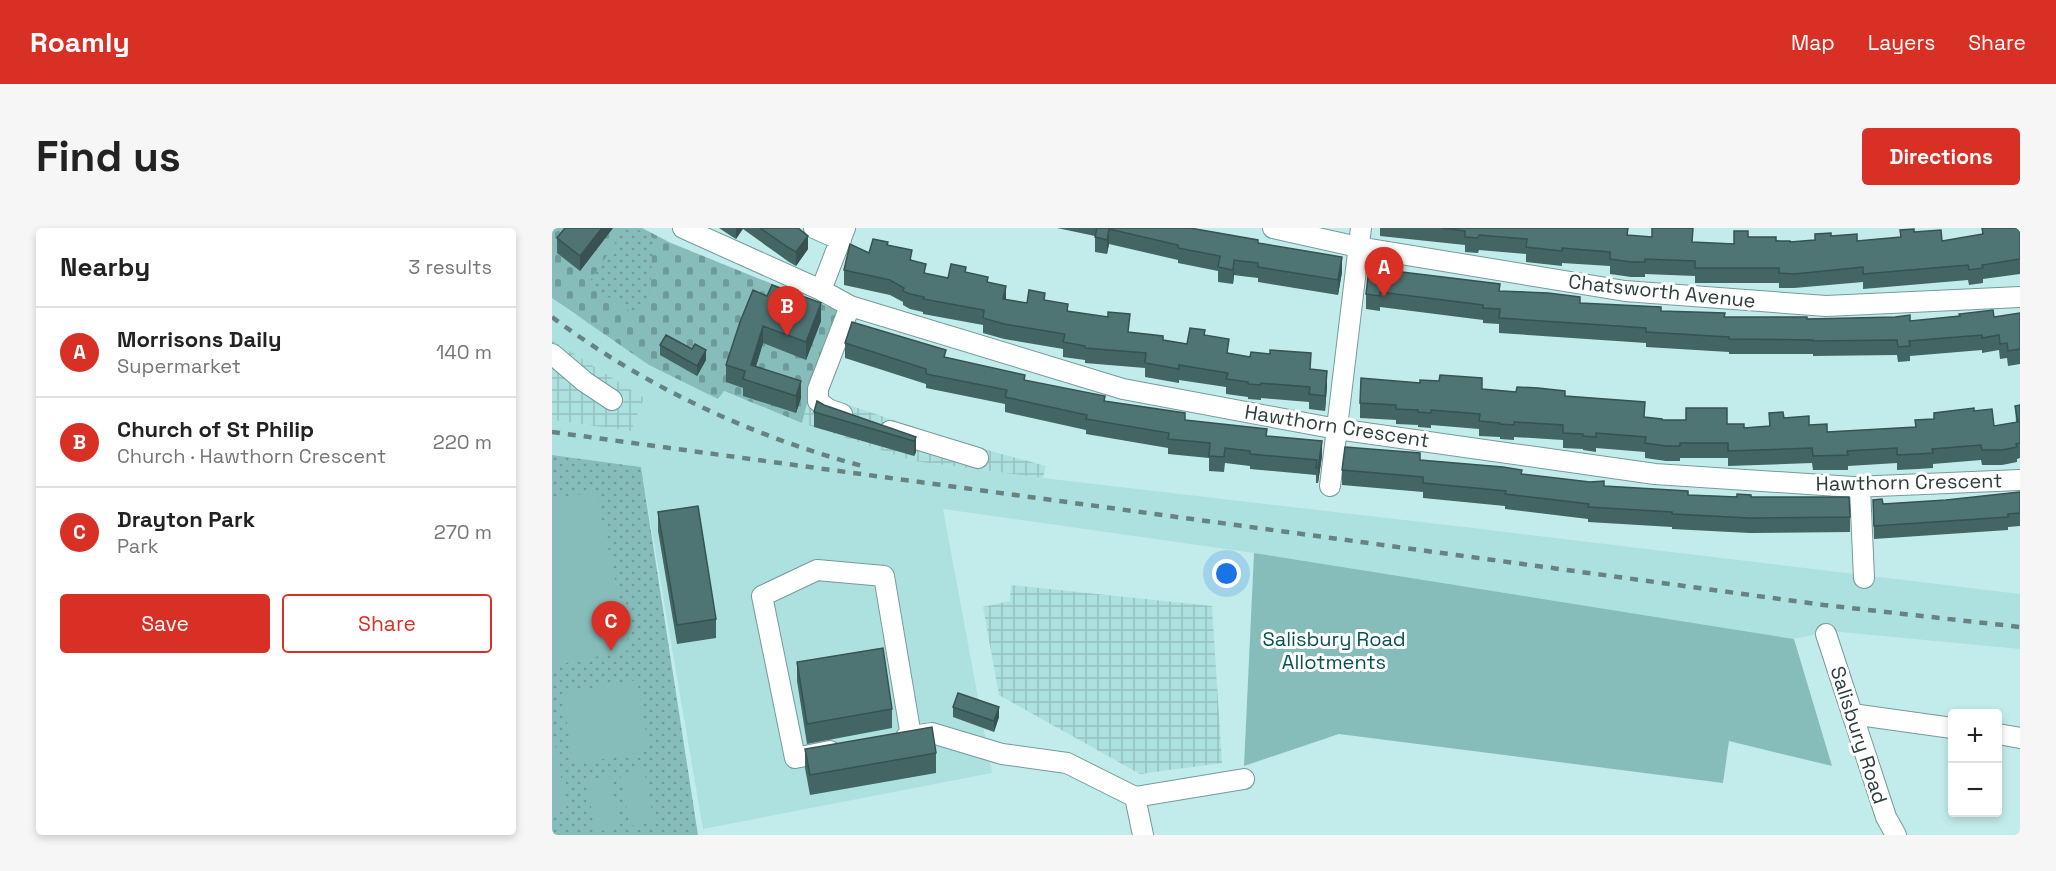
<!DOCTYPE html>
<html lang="en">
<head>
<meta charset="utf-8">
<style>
	body { margin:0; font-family:"Space Grotesk",sans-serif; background:#f6f6f6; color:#222 }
	.controls { position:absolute; right:18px; bottom:18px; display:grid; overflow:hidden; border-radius:6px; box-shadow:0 3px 9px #0003 }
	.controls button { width:54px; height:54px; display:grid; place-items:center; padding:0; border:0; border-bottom:2px solid #e0e0e0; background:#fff; color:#222; font:30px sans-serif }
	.you { position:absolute; left:675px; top:346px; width:21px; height:21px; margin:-15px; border:4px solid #fff; border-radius:50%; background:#1a73e8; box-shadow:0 0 0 9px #1a73e833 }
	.badge { display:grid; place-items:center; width:39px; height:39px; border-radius:50%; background:#d93025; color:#fff; font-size:20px; font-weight:700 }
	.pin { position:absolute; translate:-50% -50px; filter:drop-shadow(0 2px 3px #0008) }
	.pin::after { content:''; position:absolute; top:32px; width:21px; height:18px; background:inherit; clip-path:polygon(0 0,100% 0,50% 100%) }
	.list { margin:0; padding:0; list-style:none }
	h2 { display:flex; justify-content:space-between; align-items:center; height:78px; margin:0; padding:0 24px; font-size:26px }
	h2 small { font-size:20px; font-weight:400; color:#767676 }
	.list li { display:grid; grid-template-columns:39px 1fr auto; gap:18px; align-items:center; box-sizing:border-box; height:90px; padding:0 24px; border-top:2px solid #e0e0e0 }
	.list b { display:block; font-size:22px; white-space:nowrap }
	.list p { margin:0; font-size:20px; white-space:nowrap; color:#767676 }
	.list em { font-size:20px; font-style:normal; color:#767676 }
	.actions { display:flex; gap:12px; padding:18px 24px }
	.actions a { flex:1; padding:14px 0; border:2px solid #d93025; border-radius:6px; text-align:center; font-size:21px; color:#d93025 }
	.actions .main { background:#d93025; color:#fff }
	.map { position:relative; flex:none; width:1468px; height:607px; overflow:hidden; border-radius:6px }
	header { display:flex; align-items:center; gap:36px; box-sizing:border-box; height:84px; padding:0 30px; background:#d93025; color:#fff }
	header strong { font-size:28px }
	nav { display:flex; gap:33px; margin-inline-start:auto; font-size:21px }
	.intro { display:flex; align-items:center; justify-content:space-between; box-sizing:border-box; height:144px; padding:0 36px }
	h1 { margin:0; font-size:42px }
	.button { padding:15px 27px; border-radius:6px; background:#d93025; color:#fff; font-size:21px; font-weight:700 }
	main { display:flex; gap:36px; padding:0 36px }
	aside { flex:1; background:#fff; border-radius:6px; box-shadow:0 3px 9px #0003 }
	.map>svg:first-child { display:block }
	.built { fill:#ade1df }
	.industrial { fill:url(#industrial-grid) }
	.cemetery { fill:url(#cemetery-stones) }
	.park { fill:url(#park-dots) }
	.garden { fill:#86bdbb }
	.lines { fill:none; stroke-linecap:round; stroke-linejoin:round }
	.minor-casing { stroke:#739b9a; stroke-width:22 }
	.minor { stroke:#fff; stroke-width:20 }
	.rail { stroke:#678281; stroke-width:4.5; stroke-dasharray:8 8; stroke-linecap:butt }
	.wall { fill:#436564 }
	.shaded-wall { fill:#375251 }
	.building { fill:#4e7574; stroke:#375251; stroke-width:1.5 }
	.labels { text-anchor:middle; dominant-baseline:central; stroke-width:6; stroke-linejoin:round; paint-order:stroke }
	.street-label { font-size:20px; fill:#2c3d3c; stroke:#fff }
	.park-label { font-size:20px; fill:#055251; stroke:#fff }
</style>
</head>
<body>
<header>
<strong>Roamly</strong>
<nav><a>Map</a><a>Layers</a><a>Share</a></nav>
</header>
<div class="intro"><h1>Find us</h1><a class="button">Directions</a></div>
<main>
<aside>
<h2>Nearby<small>3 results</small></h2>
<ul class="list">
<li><span class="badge">A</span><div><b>Morrisons Daily</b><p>Supermarket</p></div><em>140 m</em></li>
<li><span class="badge">B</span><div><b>Church of St Philip</b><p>Church · Hawthorn Crescent</p></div><em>220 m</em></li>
<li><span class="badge">C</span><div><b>Drayton Park</b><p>Park</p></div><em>270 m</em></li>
</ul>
<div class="actions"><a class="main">Save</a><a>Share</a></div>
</aside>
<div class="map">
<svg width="1468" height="607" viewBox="0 0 1468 607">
	<defs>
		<pattern id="industrial-grid" width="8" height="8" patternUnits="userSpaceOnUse" patternTransform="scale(1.5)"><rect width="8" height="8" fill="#ade1df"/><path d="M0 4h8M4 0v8" fill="none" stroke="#95c2c0"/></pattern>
		<pattern id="cemetery-stones" width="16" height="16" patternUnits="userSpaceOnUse" patternTransform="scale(1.5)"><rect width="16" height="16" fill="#86bdbb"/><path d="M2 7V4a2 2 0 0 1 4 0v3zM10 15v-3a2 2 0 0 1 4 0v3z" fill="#6e9b99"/></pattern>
		<pattern id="park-dots" width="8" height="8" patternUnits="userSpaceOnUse" patternTransform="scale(1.5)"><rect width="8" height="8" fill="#86bdbb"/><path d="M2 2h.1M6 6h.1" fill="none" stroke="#6e9b99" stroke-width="1.8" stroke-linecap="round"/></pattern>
	</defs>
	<rect width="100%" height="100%" fill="#c2eceb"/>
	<path class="built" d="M0,70L20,85L166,171L171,163L250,195L361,233L491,250L921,300L1468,366V421L1278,403L1242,411L702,325L391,281L440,545L151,601L89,239L0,227V192L79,203L0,112Z"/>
	<path class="industrial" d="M0,112L92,170L79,203L0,192Z
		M258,164L413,216L494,238L491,250L361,233L250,195Z
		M459,357L660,378L670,535L588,546L447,467L431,379L458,373Z"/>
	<path class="cemetery" d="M0,0H90L119,15L287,83L258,164L250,195L172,163L166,171L97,137L0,70Z"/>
	<path class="park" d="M73,0H83L106,13L100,27L98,66L91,80L81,85L36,56Z
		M0,227L89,239L146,607H0Z"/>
	<path class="garden" d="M44,263L78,422L0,438V272Z
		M702,325L1242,411L1280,538L1177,513L1171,555L787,506L692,538Z
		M85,452L97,523L22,536L10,465Z
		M0,501L15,583L0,586Z
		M92,541L102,594L78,598L68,546Z
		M58,548L68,599L44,604L34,552Z"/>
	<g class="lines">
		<defs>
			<path id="minor" d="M131,0L269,62L298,78L571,161L785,201L1103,246L1301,259L1468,252
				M262,0L289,12
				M721,0L806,19L1073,63L1274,78L1468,69
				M269,62L293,0
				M0,126L33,154L60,172
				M290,186L276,181L266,173V161L298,78
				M338,203L426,230
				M778,258L809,0
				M1308,259L1312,350
				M1274,406L1334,589L1344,607
				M1300,486L1400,500
				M1446,506L1468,510
				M354,509L380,505L450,526L515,535L583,569L591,607
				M278,523L243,530L210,368L265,342L332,348L359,508
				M583,569L692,551"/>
		</defs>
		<use href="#minor" class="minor-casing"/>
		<use href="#minor" class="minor"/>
		<path class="rail" d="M0,89C93,159 201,209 314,239
			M0,204L1272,377L1468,399"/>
	</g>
	<path class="wall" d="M61,0L28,43L5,25V10Z
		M167,0H246L256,21L244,38L237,34L191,1L184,11L179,8Z
		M505,0H638L706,15L790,44L786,67L706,54V50L689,48L682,47L681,56L666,54V43L626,35V32L557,16L555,26L543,24V8Z
		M828,0H1076V7L1141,15L1182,16L1196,9L1238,14L1263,12V6L1279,8L1305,13L1348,9V2L1362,4L1390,13L1430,6V0H1468V46L1431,51V55L1417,57L1416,52L1311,61V54L1242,60H1227V55H1143V48L1093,46V49H1079L1058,46V38L1010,35V38L974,34V26L927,22L926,25L913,24V17L828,8Z
		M336,17L360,32L374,46L396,50L414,44L436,54L454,72L475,75L493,72L516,83L577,104L611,112L635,116L653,107L677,125L759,141L775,158L773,183L757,181V174L709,170V172L696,171V169L674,166V159L627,152V155L593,149V140L533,135V132L511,129V121L452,111L431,105V97L371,86V84L358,81L351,77V74L338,67L292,57V42L317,25Z
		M817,40L948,63L1028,75L1173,89L1358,93L1442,89L1468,85V136L1456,138L1455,130L1448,131L1447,122L1430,125V122L1358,128V133L1346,134L1345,127L1261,128V126H1177V124L1094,119V115L947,105V96L931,95V92L828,79V83L814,81V66Z
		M215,68L269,93L254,132L211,115L204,139L249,170L244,185L191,168V160L174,154V137Z
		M293,115L394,129L473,152L553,173L633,192L715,208L770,228L766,255H764V247L698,241V238L673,235L672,244L657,243V230L616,226V220L534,206V202L453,184V176L374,160V156L293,130Z
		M108,117L154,132L145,148L108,127Z
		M887,153L930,161L1013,168L1093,189L1110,192L1175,196L1192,200L1217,198V185L1257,197L1275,204L1363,199V192L1382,191L1422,183L1442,198L1464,194L1463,178L1468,177V230L1465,231V234L1450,237H1430L1429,232L1381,236V240L1366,241L1345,242V235L1296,238V242H1261L1260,235L1176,238V230H1128V233H1114L1093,230V224L1044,220V224L1031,222V221L1011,220V212L962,209V212L948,211V209L927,208V201L879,197V200L866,199V197L844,196V192L808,190V175L868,155Z
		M272,177L364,209V224L362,228L262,199V184Z
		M868,232L1052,258L1136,267L1199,269L1298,289V304L1198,305L1120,301V299L1036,294V291L953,281V278L871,270V264L790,257V242Z
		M1468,264V298L1456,299V302L1322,311L1321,272L1331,276L1394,272Z
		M106,284L164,391V410L125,416L106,303Z
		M245,434L340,481V500L255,516L245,453Z
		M401,479L447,489L442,504L401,489Z
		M253,521L384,525V545L258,567L253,540Z"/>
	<path class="shaded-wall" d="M50,0H61L28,43V28Z
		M184,0H191L184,11Z
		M557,1V16L555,26V12Z
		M256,8V21L244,38V24Z
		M790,29V44L786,67V52Z
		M682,32V47L681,56V42Z
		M454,58V73L451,71Z
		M269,75V93L254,132V114Z
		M211,98V115L199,154V137Z
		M154,122V132L145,148V138Z
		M775,143V158L773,183V168Z
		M249,153V170L244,185V168Z
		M364,209V224L362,228V213Z
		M770,213V228L766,255V240Z
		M447,479V489L442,504V493Z"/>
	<path class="building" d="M13,0H50L28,28L5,10Z
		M208,0H246L256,8L244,24L237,20Z
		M545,0H638L706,12V15L790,29L786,52L706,39V35L689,33L682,32L681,42L666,39L668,28L626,20V17L557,1L555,12L543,9Z
		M890,0H1076L1075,7L1100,9V0H1141L1140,14L1182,16V3H1196V9H1224V13H1238V14L1263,12V6L1279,5V8L1305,6V13L1349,9L1348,2L1362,1V4L1389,2L1390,13L1431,6L1430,0H1468V31L1430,37L1431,40L1417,42L1416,37L1311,46V39L1242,46L1227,45V40H1143V33L1093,31V34H1079L1058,31V24L1010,20V23L974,19L975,11L927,7L926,10L913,9V3Z
		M321,11L336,14L335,17L360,22L358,32L374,36L372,45L396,50L399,36L414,39L413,44L436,49L435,54L454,58L451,71L475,75L477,62L493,65L492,72L516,76L515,83L556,89V84L578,86L576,104L611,108V112L635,116L638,100L653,102L652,107L677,111L675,125L698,129L699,124L718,126V122L759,125L758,141L775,143L773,168L757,166L758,159L709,155V157L696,156V154L674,151L676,145L627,137V141L593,135L594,125L533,120V118L511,114L513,106L452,96L431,90L432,82L371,71L372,69L358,66L351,63L352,60L338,52L292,42L298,16L317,25Z
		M817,40L948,56L947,63L996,65L1028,69V75L1109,79V83L1173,85L1172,89H1255V91L1343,89L1358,87V93L1408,88L1407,86L1441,82L1442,89L1468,85V121L1456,123L1455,115L1448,116L1447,107L1430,110V107L1357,113L1358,118L1346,119L1345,112L1261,113V112L1177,111V109L1094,104V100L947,90L948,81L931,80V77L828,64V68L814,66Z
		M220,57L269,75L254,114L211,98L199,137L249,153L244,168L191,151L193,143L174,137L188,94L201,62L215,68Z
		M300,94L394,122L392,129L473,147L472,152L553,168L552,173L633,185V192L715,201L714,208L770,213L766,240H764L765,232L698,226V223L673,220L672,229L657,228L658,215L616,211L617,205L534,191L535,187L453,169L455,162L374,146V141L293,115Z
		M114,107L140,121L143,116L154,122L145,138L108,117Z
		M888,147L930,150V161L964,164L965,159L986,160L1013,163V168L1093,174L1092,189L1110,191V192H1134V180H1175V196H1192V200L1218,198L1217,185L1231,184L1232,190L1257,188V197L1275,196V204L1364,199L1363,192L1382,191V185L1422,180V183L1440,181L1442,198L1466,194L1463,178L1468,177V215L1464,216L1465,219L1450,222H1430L1429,217L1380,221L1381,225L1366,226L1345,227V220L1295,223L1296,227L1261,228L1260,220L1176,223V215H1128V218H1114L1093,215L1094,209L1044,205V209L1031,208V206L1011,205V197L962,194V197L948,196V195L927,193L928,186L879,182V185L866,184V182L844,181V177L808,175L809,150L868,155V152L887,153Z
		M265,173L272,177L364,209L362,213L262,184Z
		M793,219L868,225V232L951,239L970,242L969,246L1038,254L1052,253V258L1136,263V267L1185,269V266L1199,267V269H1297L1298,289L1198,290L1120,286V284L1036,279L1037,276L953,266L954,263L871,255V249L790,242Z
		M1468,264V285L1456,286V289L1322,298L1321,272L1330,271L1331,276L1394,272Z
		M146,278L164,391L125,397L106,284Z
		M331,420L340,481L255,496L245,434Z
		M406,465L447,479L442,493L401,479Z
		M380,499L384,525L258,547L253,521Z"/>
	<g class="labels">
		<g class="street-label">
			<text transform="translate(1110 63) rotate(6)">Chatsworth Avenue</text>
			<text transform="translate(785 198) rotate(9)">Hawthorn Crescent</text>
			<text transform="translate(1357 254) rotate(-1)">Hawthorn Crescent</text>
			<text transform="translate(1307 507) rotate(72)">Salisbury Road</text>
		</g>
		<g class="park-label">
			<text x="782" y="411">Salisbury Road<tspan x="782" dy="23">Allotments</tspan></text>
		</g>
	</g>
</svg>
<div class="controls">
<button>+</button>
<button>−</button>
</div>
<div class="you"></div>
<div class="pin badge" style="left:832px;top:69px">A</div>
<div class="pin badge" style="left:235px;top:108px">B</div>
<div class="pin badge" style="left:59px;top:423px">C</div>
</div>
</main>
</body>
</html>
